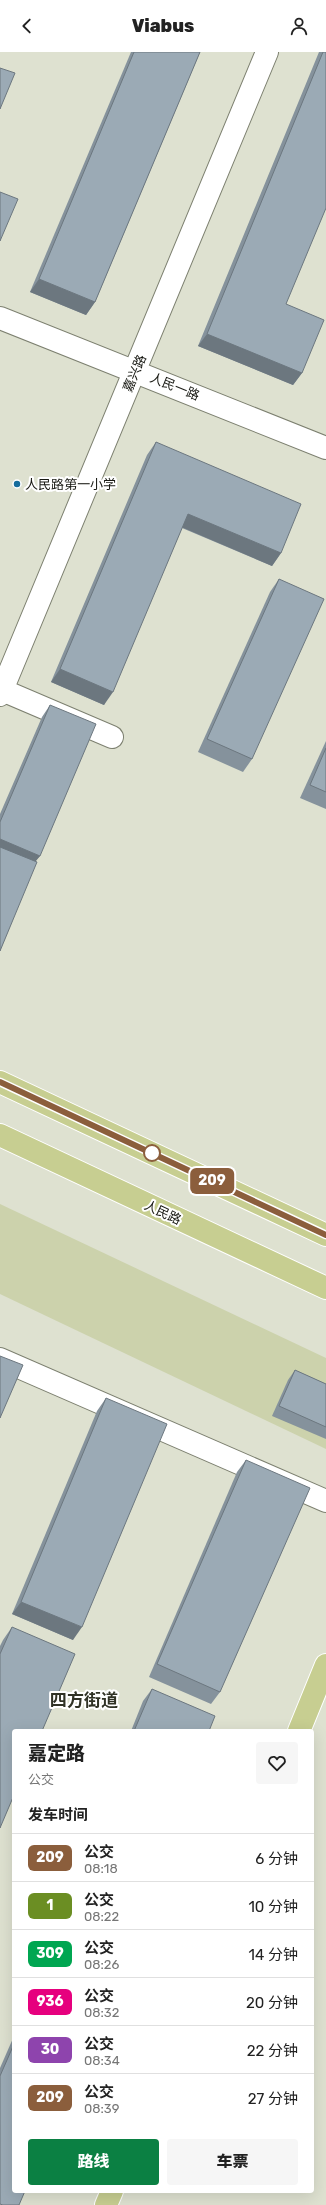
<!DOCTYPE html>
<html lang="zh">
<meta charset="utf-8">
<style>
:root{--surface:#fff;--page:#f6f6f6;--text:#222;--muted:#767676;--line:#e0e0e0;--accent:#0b8043}
body{margin:0;font-family:Rubik,"Noto Sans SC",sans-serif;background:var(--page);color:var(--text);height:100vh;display:flex;flex-direction:column;font-size:15px;white-space:nowrap}
*{box-sizing:border-box;margin:0}
p{font-size:13px;color:var(--muted)}
.icon{flex:none;width:22px;height:22px;fill:none;stroke:currentColor;stroke-width:2;stroke-linecap:round;stroke-linejoin:round}
.map{position:relative;flex:1;overflow:hidden}
.details{position:absolute;left:12px;top:1677px;width:302px;height:464px;display:flex;flex-direction:column;background:var(--surface);border-radius:4px;box-shadow:0 4px 16px #0002}
.details>*{flex:none}
.badge{padding:0 8px;border-radius:6px;font-size:14px;line-height:26px}
.map>.badge{position:absolute;translate:-50% -50%;box-shadow:0 0 0 2px #fff}
h2{padding:0 16px;font-size:15px;line-height:36px}
.round{display:grid;place-items:center;flex:none;width:42px;height:42px;border-radius:4px;background:var(--page)}
.head{display:flex;align-items:center;justify-content:space-between;height:68px;padding:0 16px}
h1{font-size:19px;font-weight:800;line-height:30px}
.button{display:flex;gap:8px;margin-top:auto;padding:8px 16px}
.button a{flex:1;height:46px;border-radius:4px;background:var(--accent);color:#fff;font-size:16px;font-weight:800;line-height:46px;text-align:center}
.button a+a{background:var(--page);color:var(--text)}
ul{padding:0;list-style:none}
li{display:flex;align-items:center;gap:12px;height:48px;padding:0 16px;border-top:1px solid var(--line)}
li div{flex:1}
li b{display:block;font-size:15px}
li em{font-style:normal}
li .badge{min-width:44px;font-weight:700;text-align:center}
header{display:flex;justify-content:space-between;align-items:center;height:52px;padding:0 16px;background:var(--surface);font-size:18px;font-weight:800}
.map>svg:first-child{display:block}
</style>
<header><svg class="icon" aria-label="back" viewBox="0 0 24 24"><path d="M15 5l-7 7 7 7"/></svg>Viabus<svg class="icon" aria-label="person" viewBox="0 0 24 24"><circle cx="12" cy="8" r="4"/><path d="M4 21q1-7 8-7t8 7"/></svg></header>
<div class="map">
<svg width="326" height="2153" viewBox="0 0 326 2153">
<rect width="100%" height="100%" fill="#dee1d0"/>
<path fill="#ccd2ac" d="M 0,1152 L 326,1306 L 326,1397 L 0,1242 Z"/>
<g fill="none" stroke-linecap="round" stroke-linejoin="round">
<g stroke="#7d8070" stroke-width="24">
<g id="minor">
<path d="M 0,266 L 326,396"/>
<path d="M 2,638 L 112,685"/>
<path d="M 0,643 L 267,0"/>
<path d="M 0,1307 L 326,1449"/>
</g>
</g>
<g stroke="#fff" stroke-width="24">
<g id="major">
<path d="M 0,1030 L 326,1183"/>
<path d="M 0,1083 L 326,1236"/>
<path d="M 299,1679 L 326,1613"/>
<path d="M 106,2153 L 112,2139"/>
</g>
</g>
<use href="#minor" stroke="#fff" stroke-width="22"/>
<use href="#major" stroke="#c7ce91" stroke-width="22"/>
</g>
<g fill="#85929c">
<path d="M 131,0 L 200,0 L 95,250 L 86,263 L 30,240 Z"/>
<path d="M 319,0 L 326,0 L 286,252 L 302,321 L 293,333 L 198,294 Z"/>
<path d="M 156,390 L 281,501 L 272,514 L 182,476 L 104,653 L 51,630 L 147,403 Z"/>
<path d="M 279,527 L 252,707 L 243,720 L 198,700 L 270,540 Z"/>
<path d="M 50,653 L 40,804 L 35,809 L 0,899 L 0,762 L 42,665 Z"/>
<path d="M 326,689 L 326,757 L 300,746 Z"/>
<path d="M 295,1318 L 326,1332 L 326,1387 L 272,1364 L 288,1328 Z"/>
<path d="M 106,1346 L 73,1588 L 12,1562 L 97,1359 Z"/>
<path d="M 246,1408 L 220,1640 L 211,1652 L 149,1625 L 237,1420 Z"/>
<path d="M 12,1575 L 0,1776 L 0,1594 L 3,1588 Z"/>
<path d="M 152,1637 L 209,1679 L 131,1679 L 143,1649 Z"/>
<path d="M 14,1984 L 14,2139 L 0,2153 L 0,2016 Z"/>
</g>
<g fill="#6c777f">
<path d="M 39,227 L 95,250 L 86,263 L 30,240 Z"/>
<path d="M 207,282 L 302,321 L 293,333 L 198,294 Z"/>
<path d="M 188,462 L 281,501 L 272,514 L 179,474 Z"/>
<path d="M 60,617 L 113,640 L 104,653 L 51,630 Z"/>
<path d="M 0,787 L 40,804 L 31,815 L 0,802 Z"/>
<path d="M 21,1550 L 82,1575 L 73,1588 L 12,1562 Z"/>
</g>
<g fill="#9baab5" stroke="#6c777f">
<path d="M 134,0 L 200,0 L 95,250 L 39,227 Z"/>
<path d="M 323,0 L 326,0 L 326,156 L 286,252 L 324,268 L 302,321 L 207,282 Z"/>
<path d="M 0,16 L 15,21 L 0,57 Z"/>
<path d="M 0,140 L 18,147 L 0,189 Z"/>
<path d="M 156,390 L 301,452 L 281,501 L 188,462 L 113,640 L 60,617 Z"/>
<path d="M 279,527 L 324,547 L 252,707 L 207,687 Z"/>
<path d="M 50,653 L 96,672 L 40,804 L 0,787 L 0,770 Z"/>
<path d="M 326,696 L 326,740 L 310,733 Z"/>
<path d="M 0,795 L 37,810 L 0,899 Z"/>
<path d="M 0,1304 L 23,1313 L 0,1366 Z"/>
<path d="M 295,1318 L 326,1332 L 326,1375 L 279,1354 Z"/>
<path d="M 106,1346 L 167,1372 L 82,1575 L 21,1550 Z"/>
<path d="M 246,1408 L 310,1436 L 220,1640 L 157,1612 Z"/>
<path d="M 12,1575 L 75,1602 L 42,1679 L 14,1679 L 14,1743 L 0,1776 L 0,1602 Z"/>
<path d="M 152,1637 L 215,1664 L 209,1679 L 134,1679 Z"/>
<path d="M 14,1992 L 14,2139 L 25,2139 L 19,2153 L 3,2153 L 0,2152 L 0,2024 Z"/>
</g>
<g fill="none" stroke-linecap="round" stroke-linejoin="round">
<g stroke="#fff" stroke-width="9">
<path id="line" d="M 0,1030 L 326,1183"/>
</g>
<use href="#line" stroke="#8b5e3c" stroke-width="6"/>
</g>
<circle fill="#156c9c" stroke="#fff" stroke-width="1.5" cx="17" cy="432" r="4"/>
<circle fill="#fff" stroke="#8b5e3c" stroke-width="2" cx="152" cy="1101" r="8"/>
<g text-anchor="middle" stroke-width="4" stroke-linejoin="round" paint-order="stroke">
<g font-size="13" fill="#171812" stroke="#fff">
<text transform="translate(134 321) rotate(-67)" y="5">嘉兴路</text>
<text transform="translate(175 334) rotate(22)" y="5">人民一路</text>
<text transform="translate(163 1160) rotate(25)" y="5">人民路</text>
</g>
<g font-size="13" fill="#171812" stroke="#fff" text-anchor="start">
<text x="25" y="437">人民路第一小学</text>
</g>
<g font-size="17" font-weight="bold" fill="#303225" stroke="#fff">
<text x="84" y="1654">四方街道</text>
</g>
</g>
</svg>
<b class="badge" style="left:212px;top:1129px;background:#8b5e3c;color:#fff">209</b>
<section class="details">
<div class="head"><div><h1>嘉定路</h1><p>公交</p></div><a class="round"><svg class="icon" aria-label="heart" viewBox="0 0 24 24"><path d="M12 20l-8-8c-3-5 5-10 8-4 3-6 11-1 8 4z"/></svg></a></div>
<h2>发车时间</h2>
<ul>
<li><span class="badge" style="background:#8b5e3c;color:#fff">209</span><div><b>公交</b><p>08:18</p></div><em>6 分钟</em></li>
<li><span class="badge" style="background:#6b8e23;color:#fff">1</span><div><b>公交</b><p>08:22</p></div><em>10 分钟</em></li>
<li><span class="badge" style="background:#00a651;color:#fff">309</span><div><b>公交</b><p>08:26</p></div><em>14 分钟</em></li>
<li><span class="badge" style="background:#e6007e;color:#fff">936</span><div><b>公交</b><p>08:32</p></div><em>20 分钟</em></li>
<li><span class="badge" style="background:#8e44ad;color:#fff">30</span><div><b>公交</b><p>08:34</p></div><em>22 分钟</em></li>
<li><span class="badge" style="background:#8b5e3c;color:#fff">209</span><div><b>公交</b><p>08:39</p></div><em>27 分钟</em></li>
</ul>
<div class="button"><a>路线</a><a>车票</a></div>
</section>
</div>
